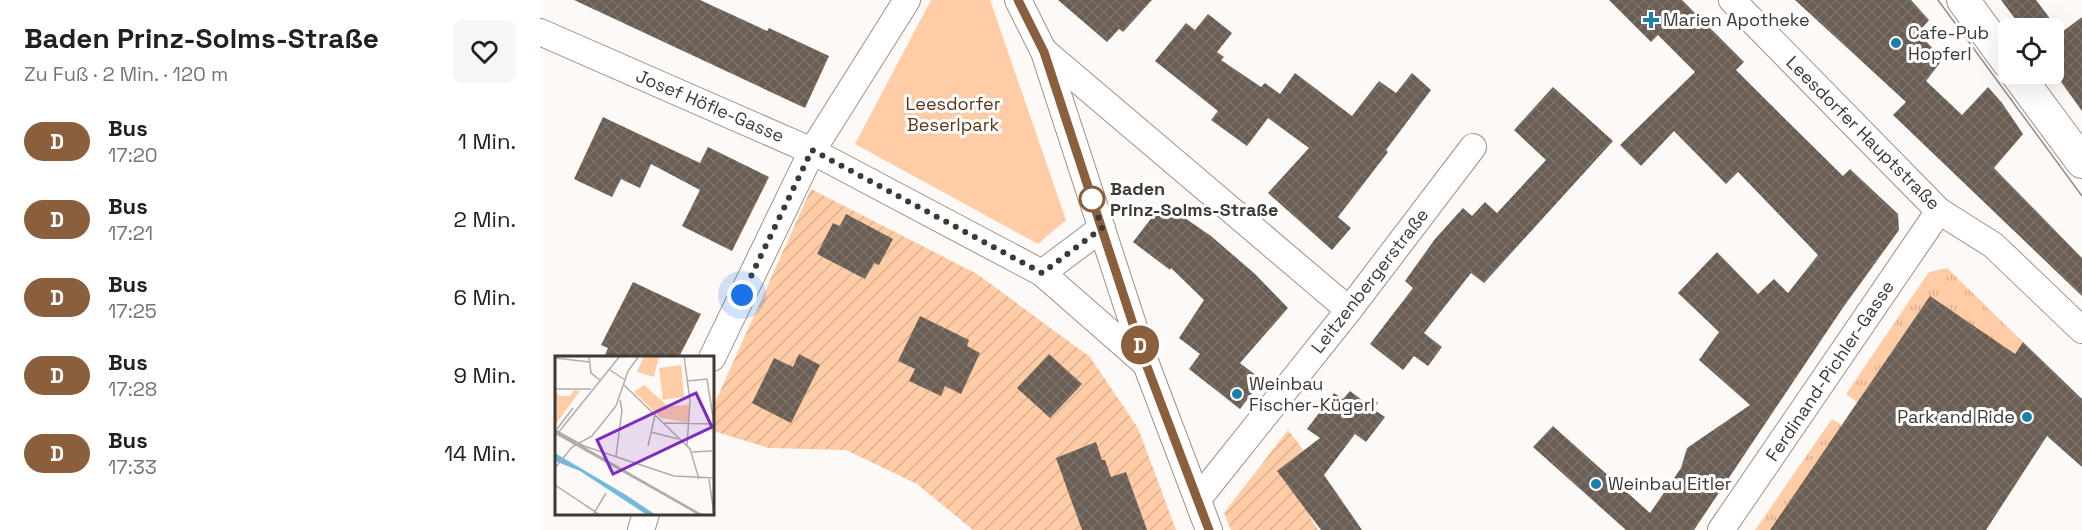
<!DOCTYPE html>
<html lang="de">
<meta charset="utf-8">
<style>
:root{--surface:#fff;--page:#f6f6f6;--text:#202124;--muted:#757577}
body{margin:0;font-family:"Space Grotesk",sans-serif;background:var(--page);color:var(--text);height:100vh;display:flex;flex-direction:column;font-size:22px;white-space:nowrap}
*{box-sizing:border-box;margin:0}
p{font-size:20px;color:var(--muted)}
.icon{flex:none;width:33px;height:33px;fill:none;stroke:currentColor;stroke-width:2;stroke-linecap:round;stroke-linejoin:round}
.map{position:relative;flex:1;overflow:hidden}
.side{display:flex;flex-direction:column;background:var(--surface);width:540px}
.side>*{flex:none}
.badge{padding:0 12px;border-radius:20px;font-size:21px;line-height:39px}
.fabs{position:absolute;left:1458px;top:18px;display:grid;gap:12px}
.fabs a{display:grid;place-items:center;width:66px;height:66px;border-radius:9px;background:var(--surface);box-shadow:0 6px 24px #0002;font-size:30px}
.you{position:absolute;width:30px;height:30px;margin:-15px;border:4px solid #fff;border-radius:50%;background:#1a73e8;box-shadow:0 0 0 9px #1a73e833}
.map>.badge{position:absolute;translate:-50% -50%;box-shadow:0 0 0 3px #fff}
.round{display:grid;place-items:center;flex:none;width:63px;height:63px;border-radius:9px;background:var(--page)}
.headline{display:flex;align-items:center;justify-content:space-between;height:102px;padding:0 24px}
h1{font-size:28px;font-weight:600;line-height:45px}
ul{padding:0;list-style:none}
li{display:flex;align-items:center;gap:18px;height:78px;padding:0 24px}
li div{flex:1}
li b{display:block;font-size:22px}
li em{font-style:normal}
li .badge{min-width:66px;font-weight:700;text-align:center}
main{display:flex;flex:1;min-height:0}
.map>svg:first-child{display:block}
</style>
<main>
<section class="side">
<div class="headline"><div><h1>Baden Prinz-Solms-Straße</h1><p>Zu Fuß · 2 Min. · 120 m</p></div><a class="round"><svg class="icon" aria-label="heart" viewBox="0 0 24 24"><path d="M12 20l-8-8c-3-5 5-10 8-4 3-6 11-1 8 4z"/></svg></a></div>
<ul>
<li><span class="badge" style="background:#8b5e3c;color:#fff">D</span><div><b>Bus</b><p>17:20</p></div><em>1 Min.</em></li>
<li><span class="badge" style="background:#8b5e3c;color:#fff">D</span><div><b>Bus</b><p>17:21</p></div><em>2 Min.</em></li>
<li><span class="badge" style="background:#8b5e3c;color:#fff">D</span><div><b>Bus</b><p>17:25</p></div><em>6 Min.</em></li>
<li><span class="badge" style="background:#8b5e3c;color:#fff">D</span><div><b>Bus</b><p>17:28</p></div><em>9 Min.</em></li>
<li><span class="badge" style="background:#8b5e3c;color:#fff">D</span><div><b>Bus</b><p>17:33</p></div><em>14 Min.</em></li>
</ul>
</section>
<div class="map">
<svg width="1542" height="530" viewBox="0 0 1542 530">
<defs>
<pattern id="grass-tufts" width="24" height="20" patternUnits="userSpaceOnUse" patternTransform="scale(1.5)"><rect width="24" height="20" fill="#ffcca5"/><path d="M3 7l-1-3M5 7V3M7 7l1-3M15 17l-1-3M17 17v-4M19 17l1-3" fill="none" stroke="#dcb08f"/></pattern>
<pattern id="garden-furrows" width="10" height="10" patternUnits="userSpaceOnUse" patternTransform="scale(1.5)"><rect width="10" height="10" fill="#ffcca5"/><path d="M-1 1l2-2M0 10L10 0M9 11l2-2" fill="none" stroke="#dcb08f"/></pattern>
<pattern id="building-cross-hatch" width="8" height="8" patternUnits="userSpaceOnUse" patternTransform="scale(1.5)"><rect width="8" height="8" fill="#6a5d53"/><path d="M0 0l8 8M0 8l8-8" fill="none" stroke="#7c7269"/></pattern>
</defs>
<rect width="100%" height="100%" fill="#fdf9f7"/>
<g fill="url(#grass-tufts)">
<path d="M 1407,268 L 1483,342 L 1355,530 L 1318,403 L 1306,394 L 1389,272 Z"/>
<path d="M 1292,419 L 1302,425 L 1239,530 L 1215,530 Z"/>
</g>
<path fill="#ffcca5" d="M 391,0 L 450,0 L 526,220 L 498,244 L 315,144 Z"/>
<g fill="url(#garden-furrows)">
<path d="M 271,189 L 437,274 L 550,357 L 598,428 L 636,530 L 433,530 L 377,484 L 306,450 L 229,448 L 173,431 L 173,407 Z"/>
<path d="M 748,430 L 799,496 L 770,517 L 778,530 L 691,530 L 684,513 Z"/>
</g>
<g fill="url(#building-cross-hatch)">
<path d="M 34,0 L 160,0 L 227,31 L 229,28 L 289,56 L 265,108 Z"/>
<path d="M 518,0 L 612,0 L 583,32 L 579,29 L 567,42 Z"/>
<path d="M 1069,0 L 1142,0 L 1204,62 L 1196,70 L 1230,104 L 1303,176 L 1310,169 L 1358,214 L 1359,230 L 1302,309 L 1154,530 L 1086,530 L 993,447 L 1013,426 L 1110,513 L 1141,468 L 1147,448 L 1210,405 L 1159,360 L 1179,332 L 1138,293 L 1177,252 L 1218,294 L 1234,279 L 1248,293 L 1278,255 L 1198,172 L 1186,184 L 1134,131 L 1101,166 L 1080,145 L 1155,72 L 1118,35 L 1111,42 Z"/>
<path d="M 1255,0 L 1371,0 L 1389,20 L 1378,33 L 1403,59 L 1386,81 L 1422,115 L 1448,87 L 1462,103 L 1483,134 L 1454,168 L 1542,258 L 1542,296 L 1353,115 L 1366,102 Z"/>
<path d="M 1461,0 L 1496,0 L 1517,28 L 1482,28 Z"/>
<path d="M 668,14 L 692,33 L 677,52 L 684,57 L 681,60 L 721,87 L 725,83 L 740,94 L 755,73 L 812,116 L 839,81 L 856,93 L 872,73 L 891,90 L 846,150 L 848,152 L 798,217 L 811,228 L 792,250 L 728,193 L 769,148 L 728,118 L 707,146 L 671,120 L 678,111 L 615,61 L 646,23 L 655,30 Z"/>
<path d="M 1542,17 L 1542,111 L 1514,72 L 1514,38 Z"/>
<path d="M 1013,87 L 1073,141 L 944,283 L 931,273 L 884,333 L 902,347 L 888,366 L 874,356 L 863,370 L 830,344 L 873,288 L 865,281 L 895,239 L 923,208 L 932,216 L 945,202 L 957,213 L 1006,160 L 974,130 Z"/>
<path d="M 63,117 L 160,163 L 168,147 L 229,177 L 192,251 L 142,226 L 160,190 L 111,164 L 100,188 L 81,179 L 72,197 L 34,179 Z"/>
<path d="M 623,203 L 671,236 L 715,274 L 748,308 L 700,363 L 722,380 L 700,409 L 649,369 L 660,354 L 639,338 L 664,300 L 631,268 L 630,270 L 593,242 Z"/>
<path d="M 306,214 L 353,239 L 339,265 L 334,263 L 325,279 L 277,254 L 293,223 L 300,226 Z"/>
<path d="M 93,282 L 161,314 L 139,357 L 64,357 L 68,348 L 61,345 Z"/>
<path d="M 1390,296 L 1475,354 L 1483,342 L 1542,399 L 1542,467 L 1507,436 L 1446,530 L 1230,530 Z"/>
<path d="M 380,316 L 429,340 L 427,346 L 440,353 L 421,394 L 405,386 L 401,396 L 369,381 L 375,369 L 358,361 Z"/>
<path d="M 259,354 L 280,365 L 251,423 L 212,403 L 234,358 L 253,367 Z"/>
<path d="M 509,354 L 542,384 L 510,418 L 477,388 Z"/>
<path d="M 810,391 L 826,403 L 832,398 L 838,403 L 833,409 L 845,417 L 826,442 L 815,434 L 784,475 L 822,530 L 781,530 L 737,471 L 780,438 L 767,429 L 794,393 L 803,399 Z"/>
<path d="M 556,442 L 562,460 L 565,460 L 571,477 L 586,472 L 607,530 L 542,530 L 516,458 Z"/>
</g>
<g fill="none" stroke-linecap="round" stroke-linejoin="round">
<g stroke="#9e9085" stroke-width="28">
<g id="minor">
<path d="M 478,0 L 504,52 L 606,364 L 669,530"/>
<path d="M 1192,0 L 1399,211 L 1453,245 L 1542,330"/>
<path d="M 0,32 L 272,151 L 502,273 L 606,364"/>
<path d="M 505,52 L 809,310"/>
<path d="M 502,273 L 562,228"/>
<path d="M 172,358 L 272,151 L 367,0"/>
<path d="M 658,499 L 809,310 L 933,147"/>
<path d="M 101,530 L 106,514"/>
<path d="M 1181,530 L 1399,211"/>
</g>
</g>
<g stroke="#9e9085" stroke-width="34">
<g id="tertiary">
<path d="M 1423,0 L 1468,62"/>
<path d="M 1477,74 L 1542,162"/>
</g>
</g>
<use href="#minor" stroke="#fff" stroke-width="26"/>
<use href="#tertiary" stroke="#fff" stroke-width="32"/>
<path stroke="#918b88" stroke-width="1.5" d="M 1398,0 L 1542,196"/>
</g>
<g fill="none" stroke-linecap="round" stroke-linejoin="round">
<g stroke="#fff" stroke-width="14">
<path id="line" d="M 478,0 L 504,52 L 606,364 L 669,530"/>
</g>
<use href="#line" stroke="#8b5e3c" stroke-width="9"/>
<path stroke="#3f3934" stroke-width="6" stroke-dasharray="0 10.8" d="M 202,295 L 272,150 L 502,273 L 562,228 L 552,199"/>
</g>
<g fill="#1a7faa" stroke="#fff" stroke-width="2">
<path d="M1108 11h6v6h6v6h-6v6h-6v-6h-6v-6h6z"/>
<circle cx="1356" cy="43" r="6"/>
<circle cx="697" cy="394" r="6"/>
<circle cx="1487" cy="417" r="6"/>
<circle cx="1056" cy="484" r="6"/>
</g>
<circle fill="#fff" stroke="#8b5e3c" stroke-width="3" cx="552" cy="199" r="12"/>
<g text-anchor="middle" stroke-width="6" stroke-linejoin="round" paint-order="stroke">
<g font-size="18" fill="#3f3934" stroke="#fff" text-anchor="start">
<text x="1123" y="26">Marien Apotheke</text>
<text x="1368" y="39">Cafe-Pub<tspan x="1368" dy="21">Hopferl</tspan></text>
<text x="709" y="390">Weinbau<tspan x="709" dy="21">Fischer-Kügerl</tspan></text>
<text x="1475" y="423" text-anchor="end">Park and Ride</text>
<text x="1068" y="490">Weinbau Eitler</text>
</g>
<g font-size="18" fill="#5b3514" stroke="#fff">
<text x="413" y="110">Leesdorfer<tspan x="413" dy="21">Beserlpark</tspan></text>
</g>
<g font-size="18" fill="#3f3934" stroke="#fff">
<text transform="translate(170 106) rotate(23)" y="6">Josef Höfle-Gasse</text>
<text transform="translate(1323 133) rotate(45)" y="6">Leesdorfer Hauptstraße</text>
<text transform="translate(830 281) rotate(-52)" y="6">Leitzenbergerstraße</text>
<text transform="translate(1290 371) rotate(-56)" y="6">Ferdinand-Pichler-Gasse</text>
</g>
<g font-size="18" font-weight="bold" fill="#3f3934" stroke="#fff" text-anchor="start">
<text x="570" y="195">Baden<tspan x="570" dy="21">Prinz-Solms-Straße</tspan></text>
</g>
</g>
<g transform="translate(15 356)">
<rect width="159" height="159" fill="#fdf9f7"/>
<path d="M 89,0 L 104,0 L 99,21 L 82,16 ZM 126,9 L 129,41 L 108,44 L 104,12 ZM 0,34 L 4,40 L 15,40 L 19,34 L 25,35 L 0,69 Z" fill="#ffcca5"/>
<path d="M 89,29 L 113,50 L 134,49 L 134,67 L 106,62 L 79,36 Z" fill="#ffcca5"/>
<path d="M 0,97 L 71,139 L 101,159 L 92,159 L 25,115 L 0,105 Z" fill="#73b9dd"/>
<path fill="none" stroke="#b1aca9" stroke-width="1.5" d="M 34,0 L 36,17 L 46,25M 129,0 L 135,45 L 132,90M 0,2 L 35,6M 55,14 L 70,24M 69,29 L 135,93 L 144,123M 0,33 L 36,33M 109,67 L 159,68 L 152,23 L 132,25M 2,73 L 18,52M 0,74 L 29,90 L 119,120 L 159,122M 0,75 L 147,159M 96,76 L 123,83M 0,77 L 145,159M 3,77 L 65,0M 93,90 L 100,59M 137,96 L 157,95M 61,100 L 67,54 L 65,44M 0,112 L 17,91 L 37,80 L 61,50 L 73,15 L 84,0M 154,123 L 159,158M 0,129 L 45,159M 38,159 L 51,137"/>
<path fill="#7b2cbf" fill-opacity="0.15" stroke="#7b2cbf" stroke-width="3" d="M 141,37 L 157,71 L 58,118 L 42,84 Z"/>
<rect width="159" height="159" fill="none" stroke="#3f3934" stroke-width="3"/>
</g>
</svg>
<div class="fabs">
<a><svg class="icon" aria-label="locate" viewBox="0 0 24 24"><circle cx="12" cy="12" r="6"/><path d="M12 2v4M12 18v4M2 12h4M18 12h4"/></svg></a>
</div>
<div class="you" style="left:202px;top:295px"></div>
<b class="badge" style="left:600px;top:345px;background:#8b5e3c;color:#fff">D</b>
</div>
</main>
